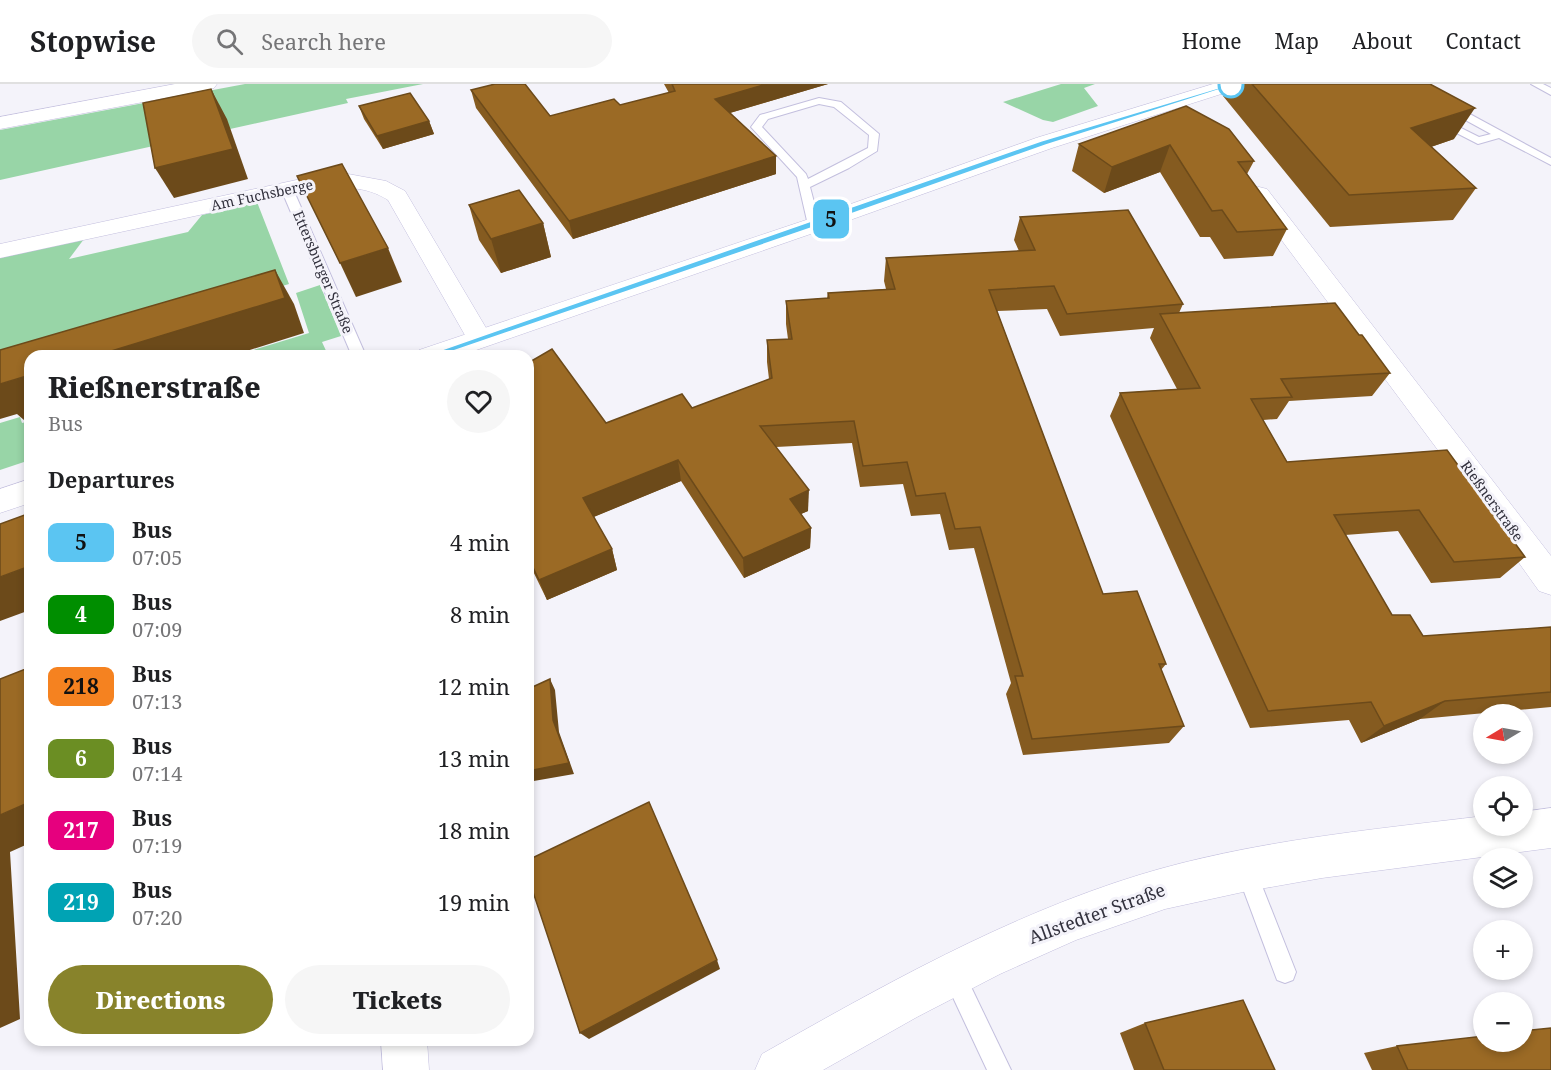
<!DOCTYPE html>
<meta charset="utf-8">
<style>
:root{--surface:#fff;--page:#f6f6f6;--text:#202124;--muted:#757577;--line:#e0e0e0;--accent:#88832b}
body{margin:0;font-family:"Noto Serif",serif;background:var(--page);color:var(--text);height:100vh;display:flex;flex-direction:column;font-size:22px;white-space:nowrap}
*{box-sizing:border-box;margin:0}
p{font-size:20px;color:var(--muted)}
.icon{flex:none;width:33px;height:33px;fill:none;stroke:currentColor;stroke-width:2;stroke-linecap:round;stroke-linejoin:round}
.map{position:relative;flex:1;overflow:hidden}
.sheet{position:absolute;left:24px;top:266px;width:510px;height:696px;display:flex;flex-direction:column;background:var(--surface);border-radius:18px;box-shadow:0 3px 9px #0003}
.sheet>*{flex:none}
.badge{padding:0 12px;border-radius:9px;font-size:21px;line-height:39px}
.needle{width:39px;rotate:260deg}
.buttons{position:absolute;left:1473px;top:620px;display:grid;gap:12px}
.buttons a{display:grid;place-items:center;width:60px;height:60px;border-radius:50%;background:var(--surface);box-shadow:0 3px 9px #0003;font-size:30px}
.map>.badge{position:absolute;translate:-50% -50%;box-shadow:0 0 0 3px #fff}
h2{padding:0 24px;font-size:22px;line-height:54px}
.round{display:grid;place-items:center;flex:none;width:63px;height:63px;border-radius:32px;background:var(--page)}
.headline{display:flex;align-items:center;justify-content:space-between;height:102px;padding:0 24px}
h1{font-size:28px;font-weight:800;line-height:45px}
.cta{display:flex;gap:12px;margin-top:auto;padding:12px 24px}
.cta a{flex:1;height:69px;border-radius:36px;background:var(--accent);color:#fff;font-size:24px;font-weight:800;line-height:69px;text-align:center}
.cta a+a{background:var(--page);color:var(--text)}
ul{padding:0;list-style:none}
li{display:flex;align-items:center;gap:18px;height:72px;padding:0 24px}
li div{flex:1}
li b{display:block;font-size:22px}
li em{font-style:normal}
li .badge{min-width:66px;font-weight:700;text-align:center}
header{display:flex;align-items:center;gap:36px;box-sizing:border-box;height:84px;padding:0 30px;background:var(--surface);border-bottom:2px solid var(--line)}
header strong{font-size:28px}
nav{display:flex;gap:33px;margin-inline-start:auto;font-size:21px}
.search{width:420px;height:54px;background:var(--page);display:flex;align-items:center;gap:15px;box-sizing:border-box;padding:0 21px;border-radius:33px;color:var(--muted);font-size:22px}
.map>svg:first-child{display:block}
</style>
<header>
<strong>Stopwise</strong>
<div class="search"><svg class="icon" aria-label="search" viewBox="0 0 24 24"><circle cx="10" cy="10" r="6"/><path d="M15 15l6 6"/></svg>Search here</div>
<nav><a>Home</a><a>Map</a><a>About</a><a>Contact</a></nav>
</header>
<div class="map">
<svg width="1551" height="986" viewBox="0 0 1551 986">
<rect width="100%" height="100%" fill="#f4f3fa"/>
<g fill="#98d5a7">
<path d="M 245,0 L 423,0 L 346,15 L 348,19 L 0,96 L 0,46 Z"/>
<path d="M 1061,0 L 1095,0 L 1084,4 L 1098,22 L 1053,38 L 1043,36 L 1003,18 Z"/>
<path d="M 257,118 L 289,200 L 54,271 L 30,272 L 0,288 L 0,174 L 84,155 L 69,175 L 188,148 L 202,131 Z"/>
<path d="M 320,201 L 341,252 L 322,258 L 328,271 L 237,271 L 309,249 L 296,209 Z"/>
<path d="M 20,333 L 22,339 L 30,337 L 30,376 L 0,386 L 0,339 Z"/>
</g>
<g fill="none" stroke-linecap="round" stroke-linejoin="round">
<g stroke="#c3bfde" stroke-width="2">
<g id="lane">
<path d="M 1531,0 L 1543,0 L 1551,4 L 1551,11 Z"/>
<path d="M 819,14 L 841,18 L 879,50 L 877,67 L 849,84 L 810,103 L 820,141 L 814,145 L 808,141 L 797,93 L 751,43 L 760,31 ZM 819,20 L 834,23 L 869,51 L 868,64 L 808,95 L 806,90 L 762,43 L 768,35 Z"/>
<path d="M 1447,22 L 1455,22 L 1551,74 L 1551,81 L 1499,54 L 1478,60 L 1437,39 L 1436,37 L 1441,34 L 1479,53 L 1491,50 L 1447,26 Z"/>
<path d="M 287,102 L 293,105 L 366,272 L 352,272 L 281,105 Z"/>
<path d="M 1246,776 L 1253,779 L 1296,888 L 1293,896 L 1285,899 L 1277,896 L 1236,786 L 1239,779 Z"/>
<path d="M 953,879 L 961,882 L 1011,986 L 987,986 L 942,890 L 945,882 Z"/>
</g>
</g>
<g stroke="#c3bfde" stroke-width="1">
<g id="street">
<path d="M 175,0 L 217,0 L 214,4 L 207,6 L 0,45 L 0,33 Z"/>
<path d="M 348,90 L 386,97 L 405,107 L 492,254 L 488,260 L 479,263 L 470,260 L 388,116 C 365,101 341,103 315,106 L 0,174 L 0,160 L 315,92 Z"/>
<path d="M 1551,724 L 1551,764 L 1322,794 L 1243,808 L 1165,825 L 1076,856 L 1000,890 L 917,933 L 823,986 L 755,986 L 762,970 C 882,902 1006,832 1139,791 C 1250,757 1369,746 1484,732 L 1484,741 L 1522,741 L 1522,728 Z"/>
<path d="M 381,956 L 427,956 L 429,986 L 383,986 Z"/>
</g>
</g>
<g stroke="#c3bfde" stroke-width="1">
<g id="secondary">
<path d="M 1213,0 L 1243,0 L 1240,4 L 1052,64 L 822,146 L 459,272 L 416,272 L 419,266 L 806,136 L 1036,54 Z"/>
<path d="M 1259,103 L 1267,105 L 1551,472 L 1551,511 L 1539,507 L 1458,393 L 1251,115 L 1248,110 L 1251,105 Z"/>
<path d="M 30,395 L 30,419 L 0,429 L 0,405 Z"/>
</g>
</g>
<use href="#lane" fill="#fff" fill-rule="evenodd"/>
<use href="#street" fill="#fff" fill-rule="evenodd"/>
<use href="#secondary" fill="#fff" fill-rule="evenodd"/>
</g>
<g fill="#855b20">
<path d="M 664,0 L 828,0 L 730,29 L 776,72 L 776,90 L 573,155 L 476,24 L 471,6 L 550,32 L 620,21 L 669,9 Z"/>
<path d="M 1227,0 L 1430,0 L 1454,55 L 1431,63 L 1476,104 L 1453,136 L 1330,143 L 1223,12 Z"/>
<path d="M 359,22 L 429,37 L 434,50 L 383,65 L 364,35 Z"/>
<path d="M 1186,22 L 1254,77 L 1247,90 L 1287,145 L 1273,172 L 1224,175 L 1210,153 L 1200,153 L 1160,88 L 1104,109 L 1072,87 L 1079,60 Z"/>
<path d="M 469,121 L 543,139 L 551,173 L 501,189 L 479,156 Z"/>
<path d="M 1020,133 L 1183,220 L 1179,229 L 1359,251 L 1390,289 L 1372,312 L 1289,317 L 1277,335 L 1263,336 L 1287,378 L 1447,366 L 1525,473 L 1500,494 L 1431,499 L 1398,447 L 1345,451 L 1392,531 L 1423,552 L 1551,543 L 1551,623 L 1420,635 L 1361,659 L 1349,636 L 1250,644 L 1110,332 L 1120,309 L 1177,305 L 1150,254 L 1154,244 L 1060,252 L 1047,225 L 997,227 L 1103,510 L 1166,580 L 1161,586 L 1184,642 L 1169,659 L 1023,671 L 1006,610 L 1011,599 L 974,464 L 949,466 L 940,430 L 911,432 L 903,400 L 860,403 L 852,359 L 776,363 L 808,427 L 801,430 L 811,444 L 810,464 L 744,494 L 681,397 L 593,433 L 612,465 L 617,486 L 547,516 L 528,477 L 528,279 L 606,339 L 692,324 L 769,295 L 767,278 L 767,256 L 788,255 L 786,240 L 786,217 L 827,214 L 828,209 L 886,205 L 884,197 L 886,174 L 1019,167 L 1014,156 Z"/>
<path d="M 1145,939 L 1275,986 L 1134,986 L 1120,949 Z"/>
<path d="M 1397,962 L 1551,986 L 1372,986 L 1364,969 Z"/>
</g>
<g fill="#6c4a1a">
<path d="M 767,0 L 828,0 L 716,33 L 715,15 Z"/>
<path d="M 211,5 L 227,35 L 248,95 L 174,114 L 155,84 Z"/>
<path d="M 1475,24 L 1454,55 L 1392,76 L 1411,44 Z"/>
<path d="M 429,37 L 434,50 L 383,65 L 377,52 Z"/>
<path d="M 1170,61 L 1160,88 L 1104,109 L 1112,83 Z"/>
<path d="M 776,72 L 776,90 L 573,155 L 569,137 Z"/>
<path d="M 543,139 L 551,173 L 501,189 L 491,155 Z"/>
<path d="M 388,164 L 402,198 L 356,213 L 340,179 Z"/>
<path d="M 275,186 L 294,220 L 304,249 L 231,272 L 95,272 Z"/>
<path d="M 30,291 L 30,334 L 24,336 L 17,330 L 0,335 L 0,300 Z"/>
<path d="M 678,376 L 681,397 L 589,435 L 583,414 Z"/>
<path d="M 809,406 L 808,427 L 789,435 L 790,415 Z"/>
<path d="M 811,444 L 810,464 L 744,494 L 743,474 Z"/>
<path d="M 612,465 L 617,486 L 547,516 L 539,496 Z"/>
<path d="M 30,482 L 30,526 L 0,537 L 0,493 Z"/>
<path d="M 28,584 L 30,586 L 30,615 Z"/>
<path d="M 550,595 L 555,606 L 559,648 L 574,690 L 528,698 L 528,687 L 553,636 Z"/>
<path d="M 1445,617 L 1420,635 L 1361,659 L 1384,642 Z"/>
<path d="M 30,718 L 30,759 L 10,768 L 20,935 L 0,944 L 0,731 Z"/>
<path d="M 717,876 L 720,885 L 589,955 L 580,949 Z"/>
</g>
<g fill="#9b6a25" stroke="#6c4a1a" stroke-width="1.5">
<path d="M 495,0 L 525,0 L 550,32 L 614,15 L 620,21 L 675,7 L 672,0 L 767,0 L 715,15 L 776,72 L 569,137 L 471,6 Z"/>
<path d="M 1252,0 L 1430,0 L 1475,24 L 1411,44 L 1476,104 L 1349,111 Z"/>
<path d="M 211,5 L 233,65 L 155,84 L 143,19 Z"/>
<path d="M 410,9 L 429,37 L 377,52 L 359,22 Z"/>
<path d="M 1186,22 L 1229,45 L 1254,77 L 1238,78 L 1287,145 L 1237,148 L 1222,126 L 1212,127 L 1170,61 L 1112,83 L 1079,60 Z"/>
<path d="M 342,80 L 388,164 L 340,179 L 297,92 Z"/>
<path d="M 519,106 L 543,139 L 491,155 L 469,121 Z"/>
<path d="M 1128,126 L 1183,220 L 1067,230 L 1054,202 L 989,206 L 1103,510 L 1137,507 L 1166,580 L 1159,580 L 1184,642 L 1032,655 L 1015,592 L 1023,592 L 980,443 L 955,445 L 945,409 L 916,412 L 907,378 L 863,382 L 854,337 L 760,342 L 809,406 L 790,415 L 811,444 L 743,474 L 678,376 L 583,414 L 612,465 L 539,496 L 528,473 L 528,279 L 552,265 L 606,339 L 682,310 L 692,324 L 772,294 L 767,256 L 792,255 L 786,217 L 829,214 L 828,209 L 895,205 L 886,174 L 1035,166 L 1020,133 Z"/>
<path d="M 275,186 L 285,214 L 95,272 L 30,272 L 30,291 L 0,300 L 0,266 Z"/>
<path d="M 1335,219 L 1359,251 L 1362,251 L 1390,289 L 1281,295 L 1292,313 L 1251,315 L 1287,378 L 1447,366 L 1525,473 L 1454,478 L 1419,426 L 1334,431 L 1392,531 L 1410,531 L 1423,552 L 1551,543 L 1551,608 L 1445,617 L 1384,642 L 1371,618 L 1268,627 L 1120,309 L 1200,304 L 1160,230 Z"/>
<path d="M 30,429 L 30,482 L 0,493 L 0,440 Z"/>
<path d="M 28,584 L 30,615 L 30,718 L 0,731 L 0,595 Z"/>
<path d="M 550,595 L 553,636 L 569,679 L 528,687 L 528,605 Z"/>
<path d="M 649,718 L 717,876 L 580,949 L 528,793 L 528,776 Z"/>
<path d="M 1243,916 L 1275,986 L 1164,986 L 1145,939 Z"/>
<path d="M 1551,944 L 1551,986 L 1408,986 L 1397,962 L 1484,952 L 1484,957 L 1522,957 L 1522,947 Z"/>
</g>
<path fill="#5bc5f2" stroke="#fff" stroke-width="1.5" d="M 1231,0 L 1237,0 L 1046,61 L 817,142 L 433,274 L 426,274 L 424,272 L 1041,57 Z"/>
<circle fill="#fff" stroke="#5bc5f2" stroke-width="3" cx="1231" cy="1" r="12"/>
<g text-anchor="middle" stroke-width="6" stroke-linejoin="round" paint-order="stroke">
<g font-size="14" fill="#32313d" stroke="#f4f3fa">
<text transform="translate(262 111) rotate(-12)" y="5">Am Fuchsberge</text>
<text transform="translate(323 188) rotate(67)" y="5">Ettersburger Straße</text>
<text transform="translate(1492 417) rotate(54)" y="5">Rießnerstraße</text>
</g>
<g font-size="18" fill="#32313d" stroke="#f4f3fa">
<text transform="translate(1097 830) rotate(-20)" y="6">Allstedter Straße</text>
</g>
</g>
</svg>
<div class="buttons">
<a><svg class="needle" viewBox="-14 -14 28 28"><path d="M0-13l5 13h-10z" fill="#e53935"/><path d="M0 13l5-13h-10z" fill="#757577"/></svg></a>
<a><svg class="icon" aria-label="locate" viewBox="0 0 24 24"><circle cx="12" cy="12" r="6"/><path d="M12 2v4M12 18v4M2 12h4M18 12h4"/></svg></a>
<a><svg class="icon" aria-label="layers" viewBox="0 0 24 24"><path d="M12 4l9 5-9 5-9-5zM3 14l9 5 9-5"/></svg></a>
<a>+</a>
<a>−</a>
</div>
<b class="badge" style="left:831px;top:135px;background:#5bc5f2;color:#111">5</b>
<section class="sheet">
<div class="headline"><div><h1>Rießnerstraße</h1><p>Bus</p></div><a class="round"><svg class="icon" aria-label="heart" viewBox="0 0 24 24"><path d="M12 20l-8-8c-3-5 5-10 8-4 3-6 11-1 8 4z"/></svg></a></div>
<h2>Departures</h2>
<ul>
<li><span class="badge" style="background:#5bc5f2;color:#111">5</span><div><b>Bus</b><p>07:05</p></div><em>4 min</em></li>
<li><span class="badge" style="background:#008e00;color:#fff">4</span><div><b>Bus</b><p>07:09</p></div><em>8 min</em></li>
<li><span class="badge" style="background:#f58220;color:#111">218</span><div><b>Bus</b><p>07:13</p></div><em>12 min</em></li>
<li><span class="badge" style="background:#6b8e23;color:#fff">6</span><div><b>Bus</b><p>07:14</p></div><em>13 min</em></li>
<li><span class="badge" style="background:#e6007e;color:#fff">217</span><div><b>Bus</b><p>07:19</p></div><em>18 min</em></li>
<li><span class="badge" style="background:#00a3b4;color:#fff">219</span><div><b>Bus</b><p>07:20</p></div><em>19 min</em></li>
</ul>
<div class="cta"><a>Directions</a><a>Tickets</a></div>
</section>
</div>
